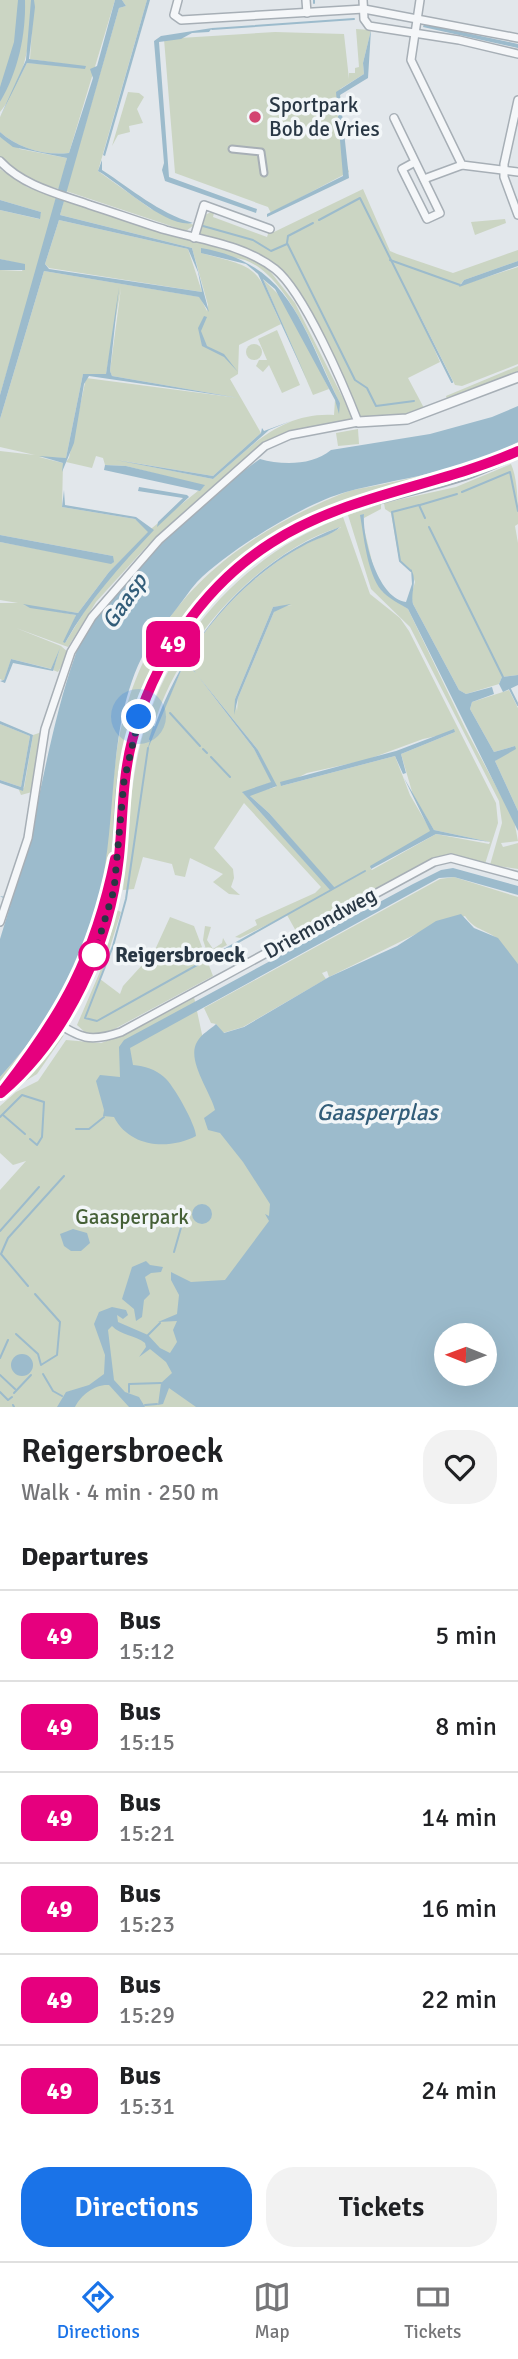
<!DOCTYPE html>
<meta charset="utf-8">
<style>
:root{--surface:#fff;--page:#f2f2f2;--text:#202124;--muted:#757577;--line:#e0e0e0;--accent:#1a73e8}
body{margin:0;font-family:Signika,sans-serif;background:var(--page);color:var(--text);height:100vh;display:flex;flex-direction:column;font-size:26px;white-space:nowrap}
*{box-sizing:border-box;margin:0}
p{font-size:23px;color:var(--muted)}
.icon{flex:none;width:38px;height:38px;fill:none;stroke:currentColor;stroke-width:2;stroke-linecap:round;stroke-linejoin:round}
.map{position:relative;height:1407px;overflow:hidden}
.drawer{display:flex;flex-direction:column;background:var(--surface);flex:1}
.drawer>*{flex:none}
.badge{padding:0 14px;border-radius:10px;font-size:24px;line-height:46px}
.needle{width:46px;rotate:271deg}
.tools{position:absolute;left:434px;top:1323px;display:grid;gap:14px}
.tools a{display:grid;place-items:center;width:63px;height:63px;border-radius:50%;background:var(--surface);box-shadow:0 7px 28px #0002;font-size:35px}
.you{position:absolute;width:35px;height:35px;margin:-18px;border:5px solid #fff;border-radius:50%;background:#1a73e8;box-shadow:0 0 0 10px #1a73e833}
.map>.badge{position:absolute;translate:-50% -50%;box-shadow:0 0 0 4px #fff}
h2{padding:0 21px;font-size:26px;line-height:63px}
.round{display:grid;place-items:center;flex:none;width:74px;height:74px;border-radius:28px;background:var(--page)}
.overview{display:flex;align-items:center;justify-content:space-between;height:119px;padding:0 21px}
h1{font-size:33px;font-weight:600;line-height:52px}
.action{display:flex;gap:14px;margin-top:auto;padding:14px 21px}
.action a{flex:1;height:80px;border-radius:28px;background:var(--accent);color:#fff;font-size:28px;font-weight:600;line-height:80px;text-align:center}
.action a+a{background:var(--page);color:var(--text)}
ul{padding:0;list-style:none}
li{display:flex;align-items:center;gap:21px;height:91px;padding:0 21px;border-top:2px solid var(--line)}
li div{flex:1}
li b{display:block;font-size:26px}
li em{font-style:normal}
li .badge{min-width:77px;font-weight:700;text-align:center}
.menu{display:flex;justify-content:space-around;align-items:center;height:98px;border-top:2px solid var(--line);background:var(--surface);font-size:19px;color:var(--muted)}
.menu a{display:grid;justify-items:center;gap:4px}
.menu .current{color:var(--accent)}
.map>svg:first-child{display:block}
</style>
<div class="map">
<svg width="518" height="1407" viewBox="0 0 518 1407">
<rect width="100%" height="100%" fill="#e2e7eb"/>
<g fill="#cbd5c3" fill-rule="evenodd">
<path d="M 0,0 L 21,0 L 17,51 L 0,88 Z"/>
<path d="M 25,0 L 31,0 C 32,38 25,82 0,112 L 0,102 L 18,57 Z"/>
<path d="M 34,0 L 115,0 L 69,153 C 45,156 18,148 0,132 L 0,117 L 27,63 L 85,67 L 30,59 Z"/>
<path d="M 122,0 L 147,0 L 98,171 L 151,209 L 194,225 L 186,231 L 66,191 L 119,8 L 126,6 Z"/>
<path d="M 356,29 L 371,30 L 363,63 L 364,74 L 340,89 L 342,150 L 349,172 L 271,213 L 268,207 L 175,173 L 164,39 L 275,32 L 344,34 L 349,79 L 349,73 L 355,73 L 355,68 L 359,67 Z"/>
<path d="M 128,92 L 139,93 L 144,97 L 137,109 L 143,123 L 129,126 L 130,132 L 118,135 L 112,146 Z"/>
<path d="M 0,137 L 20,149 L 67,158 L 60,189 C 36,183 17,175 0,157 Z"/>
<path d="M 0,169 L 27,187 L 58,198 L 0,395 L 0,270 L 22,271 L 25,265 L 0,259 L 0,210 L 39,219 L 41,212 L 0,200 Z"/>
<path d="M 363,189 L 390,251 L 397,254 L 453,273 L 518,250 L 518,261 L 464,280 L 459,286 L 518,267 L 518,364 L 462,386 L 455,385 L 418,312 L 440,362 L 408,378 L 424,408 L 406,415 L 360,419 L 345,383 L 289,277 L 262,256 L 200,234 L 205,215 L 211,212 L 214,213 L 213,217 L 267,237 L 269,231 L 274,232 Z"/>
<path d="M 64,200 L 170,235 L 237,252 L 266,266 L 295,303 L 351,414 L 351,420 L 276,438 L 147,546 L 96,602 L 68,647 L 16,628 L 61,646 L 69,653 L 58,672 L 53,670 L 60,648 L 52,669 L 11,659 L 4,681 L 0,679 L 0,603 L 18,603 L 0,600 L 0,542 L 113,563 L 113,556 L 0,535 L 0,451 L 35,455 L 0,447 L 0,419 L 44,271 L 200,297 L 207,311 L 208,305 L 192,248 L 60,215 ZM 201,253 C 215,255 231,256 245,260 C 290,276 320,363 340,403 L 338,407 L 335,400 L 334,415 C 281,412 250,447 213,479 L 117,460 L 213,476 L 261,433 L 230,379 L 238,374 L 239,345 L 281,324 C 255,267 263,269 201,253 ZM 121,288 L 110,371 L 112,376 L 239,398 L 86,378 L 69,458 L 66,462 L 92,468 L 96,456 L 103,458 L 105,465 L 126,466 L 204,486 L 152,528 L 92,599 L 65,643 L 76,615 L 22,605 L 78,613 L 109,572 L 149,532 L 135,519 L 62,507 L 63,463 L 39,457 L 66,458 L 83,374 L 106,374 Z"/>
<path d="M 505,219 L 506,223 L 475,235 L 471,222 Z"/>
<path d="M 59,220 L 188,249 L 202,292 L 49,268 L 45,264 Z"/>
<path d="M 263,279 L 284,300 L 329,389 L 313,395 Z"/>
<path d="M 277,330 L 300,385 L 282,393 L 269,365 L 263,372 L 256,366 L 259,360 L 267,360 L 258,339 Z"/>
<circle cx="254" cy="352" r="8"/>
<path d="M 518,366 L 518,372 L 448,402 L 446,396 Z"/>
<path d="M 358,429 L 359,444 L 338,446 L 336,433 Z"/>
<path d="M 465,464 L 464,469 L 347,501 L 296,523 L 184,621 L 128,737 L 121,763 L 111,862 L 92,938 L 66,997 L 51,1021 L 0,1084 L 0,1077 C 42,1031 76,980 93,919 C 108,866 109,811 116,757 C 135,620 218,545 341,494 C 355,488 373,487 388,483 C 414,478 439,471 465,464 Z"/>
<path d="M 511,464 C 518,480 518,505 518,524 L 515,526 L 518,543 L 518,675 L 502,677 L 499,684 L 466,694 L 459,690 L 413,604 L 411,596 L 415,582 L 411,570 L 399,559 L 391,513 L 385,509 L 384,503 L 456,487 Z"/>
<path d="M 381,504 L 381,509 L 364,518 L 364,514 L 361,516 L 377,582 L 382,591 L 408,609 L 465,728 L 514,820 L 518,841 L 501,843 L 503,847 L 518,843 L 518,869 L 490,865 L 502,823 L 499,801 L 410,627 L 371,589 L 348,515 Z"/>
<path d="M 343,517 L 370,594 L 400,618 L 409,631 L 496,803 L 498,823 L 485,864 L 445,855 L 297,933 L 287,915 L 240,938 L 235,937 L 257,925 L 255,920 L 315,893 L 321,887 L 244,803 L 214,848 L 233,869 L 234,878 L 231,887 L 240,895 L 229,894 L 213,882 L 223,874 L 190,858 L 185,877 L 175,875 L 172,864 L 143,857 L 134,889 L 123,890 C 129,834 129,774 147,721 C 178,628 251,551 343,517 ZM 341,527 C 331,535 314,539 302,546 C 256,572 212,615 186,661 L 196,673 L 186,665 L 183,666 L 151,739 C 167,655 257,551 341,527 ZM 292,605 L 278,607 L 274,612 L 238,698 L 237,711 L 235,699 L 273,607 ZM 198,676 L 258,750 L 276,787 L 249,794 L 250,796 L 269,813 L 334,888 L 330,889 L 243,793 L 272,782 L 254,749 ZM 455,732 L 401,754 L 413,795 L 434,830 L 490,842 L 489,844 L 436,834 L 372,870 L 370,868 L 431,831 L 410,795 L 395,756 L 281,786 L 307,773 L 366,760 L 423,739 Z"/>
<path d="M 509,690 L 518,708 L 518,811 L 495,761 L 515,746 L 494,752 L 470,709 L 472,702 Z"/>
<path d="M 0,724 L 30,736 L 21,787 L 0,780 Z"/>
<path d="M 42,732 L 32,792 L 21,795 L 19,790 L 24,788 L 33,735 Z"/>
<path d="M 454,877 L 518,897 L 518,964 C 508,956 504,942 492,935 C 480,928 473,928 465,916 L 418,933 L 329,977 L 327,971 L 322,973 L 326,979 L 243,1027 L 223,1033 L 216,1024 L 211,1023 L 204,1008 L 440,879 Z"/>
<path d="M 117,910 L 121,912 L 100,979 L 120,994 L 123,986 L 154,952 L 170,917 L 194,926 L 213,976 L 107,1033 L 87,1034 L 77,1025 L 102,967 Z"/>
<path d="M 205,926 L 211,927 L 207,940 L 213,949 L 222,943 L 223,938 L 227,945 L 208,955 L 203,940 Z"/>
<path d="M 194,997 L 203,1039 L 275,1203 L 274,1225 L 207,1407 L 0,1407 L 0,1190 L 26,1161 L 13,1165 L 0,1153 L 0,1106 L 16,1092 L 38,1081 L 66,1040 L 101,1043 L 115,1038 Z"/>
<path d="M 64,1035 L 37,1074 L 14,1088 L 55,1040 Z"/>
</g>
<g fill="#9cbbcc" fill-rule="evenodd">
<path d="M 18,0 L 25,0 C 26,35 18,72 0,102 L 0,87 L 14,42 Z"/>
<path d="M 31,0 L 34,0 L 35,7 L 29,59 L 86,66 L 85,69 L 27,63 L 0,117 L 26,60 Z"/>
<path d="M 115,0 L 122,0 L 126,6 L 119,8 L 60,215 L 192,248 L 209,312 L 199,297 L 44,271 L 0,419 L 0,395 L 67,158 L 13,147 L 0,137 L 0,132 C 18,148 45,156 69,153 L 93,78 L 90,69 L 97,66 ZM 59,220 L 188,249 L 198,272 L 202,292 L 49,269 L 45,264 Z"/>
<path d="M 147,0 L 150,0 L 105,156 L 103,155 Z"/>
<path d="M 424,24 L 518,44 L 518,48 L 423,27 Z"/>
<path d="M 212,28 L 209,32 L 192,33 L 181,39 L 159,42 L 169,177 L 257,209 L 256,213 L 165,181 L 162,170 L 164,163 L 154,41 L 161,36 Z"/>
<path d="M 371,30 L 368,78 L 340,95 L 349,178 L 267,217 L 267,214 L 343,176 L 336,92 L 364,74 L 363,63 Z"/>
<path d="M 102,160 L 102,170 C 133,190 157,212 193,223 C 167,229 121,184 98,171 Z"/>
<path d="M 0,200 L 41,212 L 40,219 L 0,210 Z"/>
<path d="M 201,248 C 293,264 302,330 340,403 L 339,414 L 335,400 L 275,289 L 263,279 L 307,380 L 258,274 L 246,264 L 201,253 Z"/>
<path d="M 0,259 L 25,264 L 25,270 L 0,270 Z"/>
<path d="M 518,261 L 518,266 L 459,287 L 464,280 Z"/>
<path d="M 119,287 L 110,371 L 112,376 L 239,398 L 89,376 L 84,384 L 74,443 L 62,472 L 63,463 L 39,456 L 66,458 L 83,374 L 106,374 Z"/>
<path d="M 204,316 L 207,317 L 201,331 L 207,346 L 224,354 L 238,372 L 224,357 L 202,346 L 198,328 Z"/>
<path d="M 518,406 L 518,442 C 465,472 403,477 346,492 C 303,504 229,550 197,582 C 189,591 182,602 174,612 C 168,620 160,628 154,636 C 107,707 118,798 103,878 C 90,955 52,1020 0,1077 L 0,939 L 11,903 L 0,896 L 12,898 C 39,819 47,735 75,656 C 95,600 210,493 260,459 C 281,465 312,466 331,450 L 430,434 L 492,417 Z"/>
<path d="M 291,421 L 269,430 L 213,479 L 116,460 L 213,476 L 261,433 L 262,428 L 264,431 Z"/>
<path d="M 105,465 L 126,466 L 205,485 L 200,491 L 104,470 Z"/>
<path d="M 139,487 L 187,495 L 189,497 L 157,527 L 158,522 L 183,498 L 138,491 Z"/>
<path d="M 64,490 L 65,505 L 136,517 L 154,530 C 120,566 89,600 65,643 L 63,642 L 76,615 L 30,608 L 23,604 L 78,613 L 109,572 L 148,532 L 135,519 L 62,507 Z"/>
<path d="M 364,514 C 362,538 378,599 406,602 L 412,584 L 411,569 C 418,581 410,592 413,604 L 459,690 L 466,694 L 492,687 L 494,694 L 472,702 L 470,709 L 494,752 L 515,746 L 516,749 L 495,761 L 518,811 L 518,831 L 408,609 C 400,604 388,598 381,590 C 367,572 364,537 360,515 Z"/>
<path d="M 340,527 C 333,535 314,539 303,546 C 256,571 213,615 186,660 L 196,673 L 186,665 L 183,666 L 147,751 C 174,654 242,562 340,527 Z"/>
<path d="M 0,535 L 113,556 L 114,562 L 111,564 L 0,542 Z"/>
<path d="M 291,604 L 274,612 L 238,698 L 234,715 L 235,699 L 273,607 Z"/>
<path d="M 60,648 L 53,671 L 13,663 L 5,683 L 0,681 L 4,680 L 11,659 L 51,669 Z"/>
<path d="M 518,675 L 518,685 L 503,692 L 499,684 L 502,677 Z"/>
<path d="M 198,676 L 258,750 L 277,786 L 250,796 L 269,813 L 335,888 L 330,890 L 242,792 L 271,782 L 254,749 Z"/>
<path d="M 0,721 L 33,735 L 23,791 L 0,783 L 0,780 L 21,787 L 30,736 L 0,724 Z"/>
<path d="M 454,729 L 455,732 L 401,754 L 406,773 L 403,774 L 395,756 L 281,786 L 280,782 L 396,751 Z"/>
<path d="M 404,778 L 434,830 L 490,842 L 436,834 L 371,869 L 370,866 L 430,831 Z"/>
<path d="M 453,868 L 518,886 L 518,895 L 454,877 L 439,878 L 130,1048 L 133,1065 C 145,1066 155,1069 164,1077 C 173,1084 196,1125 196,1136 C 169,1150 130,1148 114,1117 L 103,1116 L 104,1110 L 96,1081 L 100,1075 L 120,1077 L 119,1047 L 124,1040 L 413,884 L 441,870 Z"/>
<path d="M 461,914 L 474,928 L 498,938 L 518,964 L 518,1407 L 196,1407 L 169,1388 L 163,1404 L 158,1405 L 161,1383 L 172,1373 L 166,1362 L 150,1349 L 139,1357 L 146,1347 L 145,1343 C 135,1335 120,1335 112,1326 L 108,1330 L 114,1380 L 125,1392 L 139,1397 L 145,1407 L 129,1407 L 109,1385 C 95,1384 81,1395 75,1407 L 57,1407 L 66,1392 L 89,1385 L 104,1374 L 105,1355 L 94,1324 L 99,1312 L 112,1307 L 126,1310 L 128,1315 L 123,1319 L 117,1315 L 118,1322 L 148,1335 L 160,1348 L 170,1353 L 177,1342 L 173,1330 L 177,1321 L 158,1322 L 177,1314 L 179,1295 L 171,1280 L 171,1272 L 191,1282 L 225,1280 L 269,1221 L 265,1214 L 269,1216 L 270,1204 L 243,1162 L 220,1133 L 208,1130 L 204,1118 L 215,1110 C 211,1093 186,1060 197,1042 C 201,1034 211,1029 216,1024 L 224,1033 L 244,1027 L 329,977 L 397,946 L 436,921 ZM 446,1335 L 485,1335 L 485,1374 L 446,1374 Z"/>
<circle cx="202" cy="1214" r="10"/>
<path d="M 73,1229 L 87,1233 L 90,1243 L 81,1251 L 71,1251 L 64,1246 L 60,1234 Z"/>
<path d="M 146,1261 L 150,1265 L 163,1267 L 161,1272 L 151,1273 L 145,1277 L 150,1294 L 144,1300 L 142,1317 L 136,1321 L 134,1309 L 122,1299 L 132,1267 Z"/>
<circle cx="22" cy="1365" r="11"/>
</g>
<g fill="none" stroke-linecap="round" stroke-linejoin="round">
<g stroke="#9cbbcc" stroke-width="2">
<path d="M 314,0 L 314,3"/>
<path d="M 212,29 L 354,19"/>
<path d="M 319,220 L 360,198 L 452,382"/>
<path d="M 313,223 L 288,236 L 287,243 L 355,380 L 367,388 L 376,406 L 414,401"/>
<path d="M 203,226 L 253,240 L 271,251 L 287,244"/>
<path d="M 390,260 L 460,285"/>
<path d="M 462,492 L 510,472 L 518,511"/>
<path d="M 420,505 L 457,494"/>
<path d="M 429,527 L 503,677"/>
<path d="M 411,571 L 400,561 L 392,512 L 419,505 L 425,518"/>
<path d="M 509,687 L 518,705"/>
<path d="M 170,713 L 200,746"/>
<path d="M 150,739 L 154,727"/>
<path d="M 148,748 L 126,899 L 113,946 L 85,1018 L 97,1021 L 365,871"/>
<path d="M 203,749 L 207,753"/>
<path d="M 211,757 L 230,777"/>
<path d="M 3,1115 L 25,1134"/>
<path d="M 0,1117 L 22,1095 L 44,1102 L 42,1137 L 37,1145 L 30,1139"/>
<path d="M 76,1129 L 89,1129 L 104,1117"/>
<path d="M 0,1231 L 39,1187"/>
<path d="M 174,1252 L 182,1224 L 178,1210"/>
<path d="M 28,1286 L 1,1254 L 8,1238 L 64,1176"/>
<path d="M 16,1334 L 38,1354 L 41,1365 L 57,1355 L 60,1322 L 35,1294"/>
<path d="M 148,1335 L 160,1323"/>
<path d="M 0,1358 L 8,1340"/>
<path d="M 43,1374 L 53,1391 L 62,1396"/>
<path d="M 0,1375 L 15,1389"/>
<path d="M 0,1392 L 8,1400 L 12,1397"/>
<path d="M 129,1392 L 129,1384 L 161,1383"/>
<path d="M 14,1393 L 31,1375"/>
<path d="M 13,1405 L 14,1407"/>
<path d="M 145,1405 L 157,1404"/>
</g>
<g stroke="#a7afb6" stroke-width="9">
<path id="pedestrian" d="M 232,149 L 261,152 L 264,173"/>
</g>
<g stroke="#a7afb6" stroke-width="10">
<g id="minor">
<path d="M 178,0 L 174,15 L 181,20 L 364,9 L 518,38"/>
<path d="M 306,0 L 307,13"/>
<path d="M 363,0 L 364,19 L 369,26 L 459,40 L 518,54"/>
<path d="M 420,0 L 411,60 L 462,165 L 518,172"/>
<path d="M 518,100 L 504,164 L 504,177 L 518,215"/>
<path d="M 394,118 L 440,213 L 427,219 L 402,169 L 415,162"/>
<path d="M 0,161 C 23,186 59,194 90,205 C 115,213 140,222 166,230 C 202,240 244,245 275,269 C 304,292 344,386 358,422 L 290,435 L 265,446 L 159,540 L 92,617 L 71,652 L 45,729 L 28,838 L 0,922"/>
<path d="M 424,179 L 462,165"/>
<path d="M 194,238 L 204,205 L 270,229"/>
<path d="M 54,1021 C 81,1038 89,1043 121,1032 L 434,862 L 451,858 L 518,876"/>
</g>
</g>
<g stroke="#a7afb6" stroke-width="12">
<path id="tertiary" d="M 358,422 L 407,419 L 518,377"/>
</g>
<g stroke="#a1adb7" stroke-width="14">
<path id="primary" d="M 0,1094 C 59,1042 99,966 114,889 C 121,853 119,815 124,779 C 138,684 191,596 271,543 C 331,503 398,495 464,474 C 483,468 500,459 518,451"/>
</g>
<use href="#pedestrian" stroke="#f5f7f9" stroke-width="5"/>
<use href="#minor" stroke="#f5f7f9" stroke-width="7"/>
<use href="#tertiary" stroke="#f5f7f9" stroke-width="9"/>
<use href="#primary" stroke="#fff" stroke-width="10"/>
</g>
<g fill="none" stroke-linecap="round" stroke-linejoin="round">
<g stroke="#fff" stroke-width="16">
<path id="line" d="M 115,859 C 95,957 63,1014 1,1093 C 68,1036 110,943 119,857 C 123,818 122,780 132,741 C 152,662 202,587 271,543 C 347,494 437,487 518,451"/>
</g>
<use href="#line" stroke="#e6007e" stroke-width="10"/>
<path stroke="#293744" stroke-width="7" stroke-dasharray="0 12.6" d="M 94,955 L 114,890 L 124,781 L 139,717"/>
</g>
<circle fill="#d34471" stroke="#f2f6f8" stroke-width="2.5" cx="255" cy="117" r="7"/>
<circle fill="#fff" stroke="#e6007e" stroke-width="3.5" cx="94" cy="955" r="14"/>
<g text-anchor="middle" stroke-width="7" stroke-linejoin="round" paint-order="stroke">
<g font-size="21" fill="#293744" stroke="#f2f6f8" text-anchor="start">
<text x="269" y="112">Sportpark<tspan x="269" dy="24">Bob de Vries</tspan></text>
</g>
<g font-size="21" fill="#293744" stroke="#f2f6f8">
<text transform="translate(320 923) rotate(-29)" y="7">Driemondweg</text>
</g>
<g font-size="21" font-weight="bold" fill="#293744" stroke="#f2f6f8" text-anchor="start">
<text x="115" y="962">Reigersbroeck</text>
</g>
<g font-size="21" fill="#456036" stroke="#f2f6f8">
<text x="132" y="1224">Gaasperpark</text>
</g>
<g font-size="23" font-style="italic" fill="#325d79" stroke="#f2f6f8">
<text transform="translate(124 601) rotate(-55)" y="8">Gaasp</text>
<text x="377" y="1120">Gaasperplas</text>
</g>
</g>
</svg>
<div class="tools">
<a><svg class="needle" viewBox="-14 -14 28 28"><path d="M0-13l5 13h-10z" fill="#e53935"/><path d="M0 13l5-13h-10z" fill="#757577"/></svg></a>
</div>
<div class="you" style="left:139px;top:717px"></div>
<b class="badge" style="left:173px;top:644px;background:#e6007e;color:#fff">49</b>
</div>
<section class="drawer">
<div class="overview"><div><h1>Reigersbroeck</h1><p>Walk · 4 min · 250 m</p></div><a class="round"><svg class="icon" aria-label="heart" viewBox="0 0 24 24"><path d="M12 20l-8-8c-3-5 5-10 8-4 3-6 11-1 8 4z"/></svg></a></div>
<h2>Departures</h2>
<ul>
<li><span class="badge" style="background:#e6007e;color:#fff">49</span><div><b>Bus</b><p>15:12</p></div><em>5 min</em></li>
<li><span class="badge" style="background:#e6007e;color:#fff">49</span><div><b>Bus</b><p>15:15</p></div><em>8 min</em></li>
<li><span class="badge" style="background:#e6007e;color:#fff">49</span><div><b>Bus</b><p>15:21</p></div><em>14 min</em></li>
<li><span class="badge" style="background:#e6007e;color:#fff">49</span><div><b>Bus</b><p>15:23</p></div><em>16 min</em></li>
<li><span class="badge" style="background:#e6007e;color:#fff">49</span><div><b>Bus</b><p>15:29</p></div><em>22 min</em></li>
<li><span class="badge" style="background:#e6007e;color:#fff">49</span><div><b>Bus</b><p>15:31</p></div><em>24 min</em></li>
</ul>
<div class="action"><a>Directions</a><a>Tickets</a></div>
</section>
<nav class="menu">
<a class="current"><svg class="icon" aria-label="directions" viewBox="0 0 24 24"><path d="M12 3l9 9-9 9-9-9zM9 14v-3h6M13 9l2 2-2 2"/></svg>Directions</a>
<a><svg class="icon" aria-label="map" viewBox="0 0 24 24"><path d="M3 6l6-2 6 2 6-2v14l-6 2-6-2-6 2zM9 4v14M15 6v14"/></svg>Map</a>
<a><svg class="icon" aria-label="tickets" viewBox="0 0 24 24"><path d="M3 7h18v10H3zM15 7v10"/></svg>Tickets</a>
</nav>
